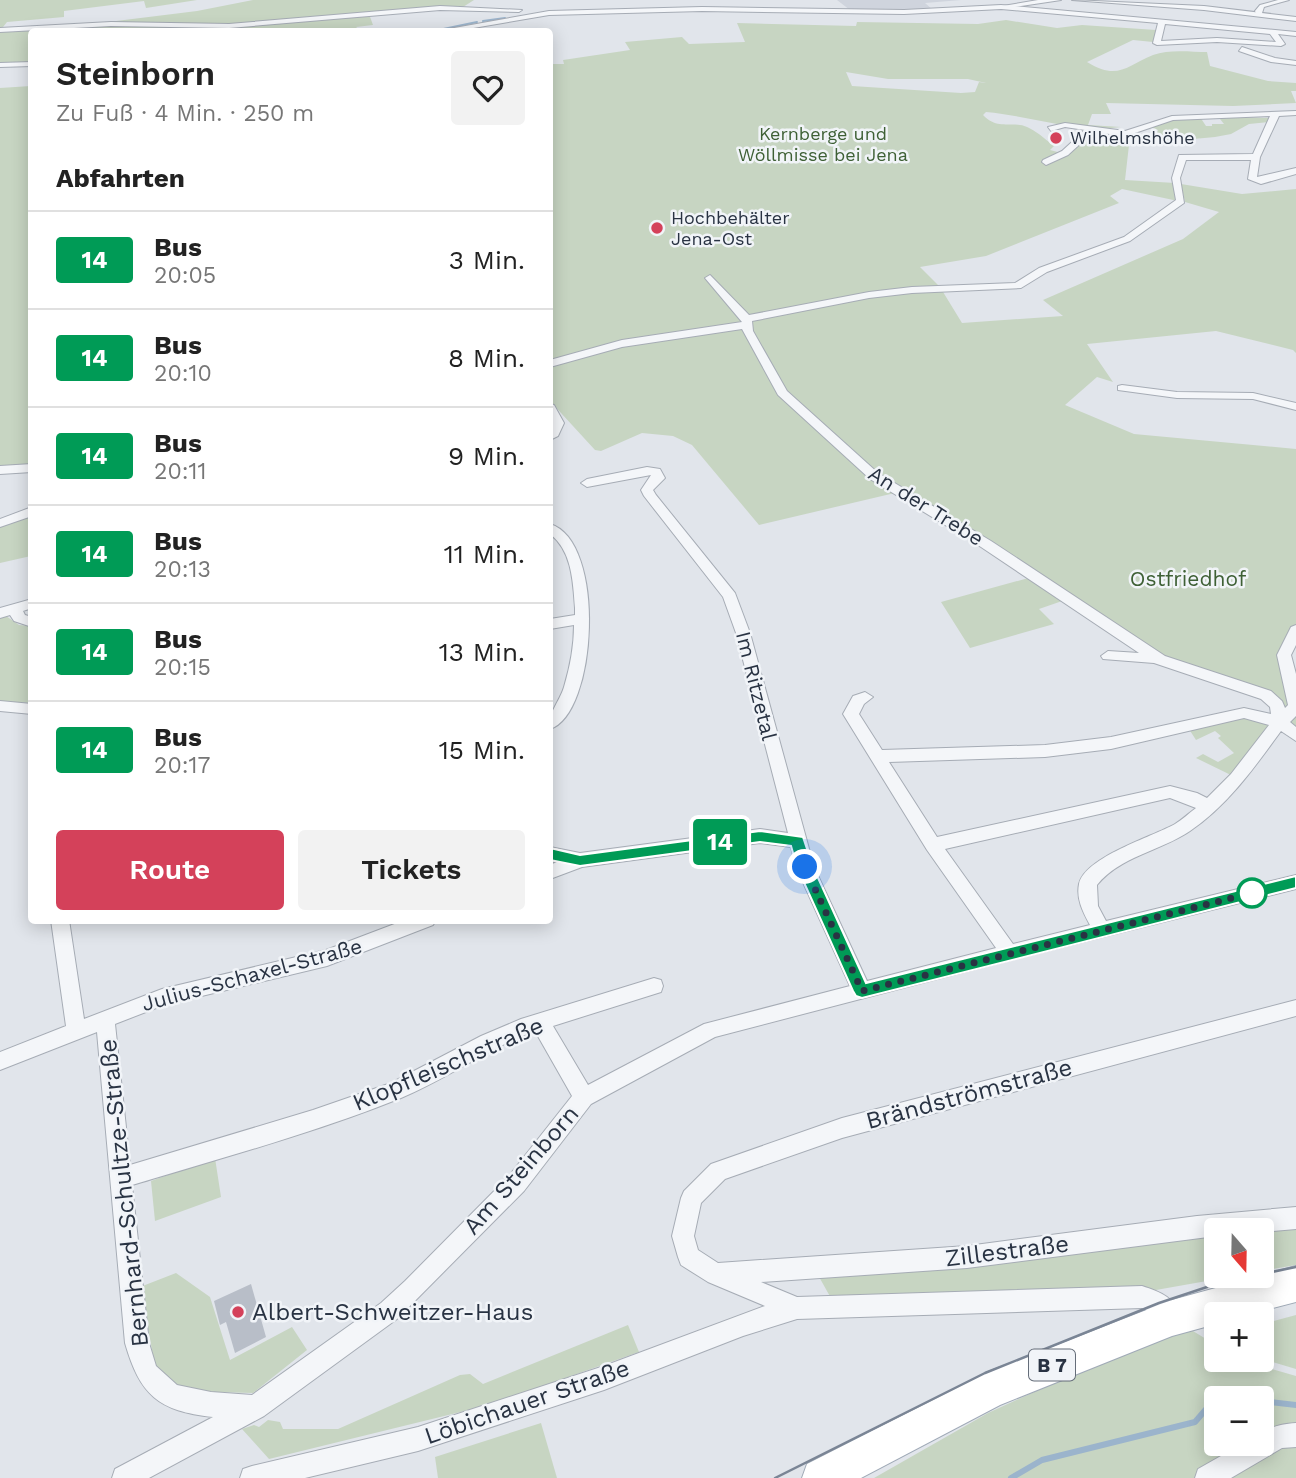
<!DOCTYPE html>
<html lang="de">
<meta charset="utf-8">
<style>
:root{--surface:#fff;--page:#f2f2f2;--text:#222;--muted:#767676;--line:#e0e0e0;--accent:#d4415a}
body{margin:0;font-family:"Work Sans",sans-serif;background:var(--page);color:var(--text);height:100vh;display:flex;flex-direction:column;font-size:26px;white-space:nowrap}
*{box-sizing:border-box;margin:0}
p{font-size:23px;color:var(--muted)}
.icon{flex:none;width:38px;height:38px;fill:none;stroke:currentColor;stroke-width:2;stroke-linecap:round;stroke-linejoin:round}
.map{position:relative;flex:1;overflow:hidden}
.details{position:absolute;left:28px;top:28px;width:525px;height:896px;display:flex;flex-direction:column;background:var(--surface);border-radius:7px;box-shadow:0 4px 18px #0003}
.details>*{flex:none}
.badge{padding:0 14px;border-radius:5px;font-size:24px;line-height:46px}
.needle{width:46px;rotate:160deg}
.controls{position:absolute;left:1204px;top:1218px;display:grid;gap:14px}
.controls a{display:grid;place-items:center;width:70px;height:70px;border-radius:7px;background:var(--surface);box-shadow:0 4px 18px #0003;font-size:35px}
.you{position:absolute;width:35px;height:35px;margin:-18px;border:5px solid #fff;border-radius:50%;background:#1a73e8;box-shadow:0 0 0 10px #1a73e833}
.map>.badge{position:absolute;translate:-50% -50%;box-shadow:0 0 0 4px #fff}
h2{padding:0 28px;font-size:26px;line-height:63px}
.round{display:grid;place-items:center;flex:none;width:74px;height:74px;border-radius:7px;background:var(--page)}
.headline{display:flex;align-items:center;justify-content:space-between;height:119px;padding:0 28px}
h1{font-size:33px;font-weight:600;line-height:52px}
.cta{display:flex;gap:14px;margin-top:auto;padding:14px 28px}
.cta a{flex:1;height:80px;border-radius:7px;background:var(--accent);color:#fff;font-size:28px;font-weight:600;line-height:80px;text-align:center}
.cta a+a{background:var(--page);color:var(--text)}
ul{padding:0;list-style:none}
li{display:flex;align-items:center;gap:21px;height:98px;padding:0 28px;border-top:2px solid var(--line)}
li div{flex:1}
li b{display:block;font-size:26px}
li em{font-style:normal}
li .badge{min-width:77px;font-weight:700;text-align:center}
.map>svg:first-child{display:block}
</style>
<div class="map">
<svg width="1296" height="1478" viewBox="0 0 1296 1478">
<rect width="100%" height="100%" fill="#e1e5eb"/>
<path fill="#cfd4dd" d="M 837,0 L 961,0 L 925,3 L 933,10 L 902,11 L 850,10 Z"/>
<g fill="#c7d5c2" fill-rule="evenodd">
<path d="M 0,0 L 197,0 L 146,8 L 144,1 L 64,11 L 64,17 L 7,22 L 3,27 L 17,29 L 0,30 Z"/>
<path d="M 253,0 L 474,0 L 463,7 L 369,14 L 373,25 L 356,27 L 361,31 L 32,32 L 31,63 L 0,65 L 0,31 L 109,25 L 238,26 L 100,23 L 197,11 Z"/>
<path d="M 1006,20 L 1057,28 L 1082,25 L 1156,30 L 1153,42 L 1133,40 L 1087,62 C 1118,81 1126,66 1153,55 C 1169,49 1191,52 1207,52 L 1210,66 L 1268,81 L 1296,83 L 1296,91 L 1291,91 L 1296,103 L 1233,106 L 1106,103 L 1111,114 L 1092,114 L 1088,125 L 1121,127 C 1075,133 1032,116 986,112 L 983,115 C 996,128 1004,123 1020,125 C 1031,126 1045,139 1054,146 L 1050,150 L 1065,154 L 1090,132 L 1132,137 L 1157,133 L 1158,130 L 1150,127 L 1169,120 L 1200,117 L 1206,126 L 1212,126 L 1212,124 L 1224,124 L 1220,119 L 1207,116 L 1270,118 L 1269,122 L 1249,124 L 1231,134 L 1215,137 L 1129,145 L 1125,180 L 1175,183 L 1178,201 L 1122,189 L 1110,196 L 1119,203 L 986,256 L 920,267 L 940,287 L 962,323 L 1063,316 L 1043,300 L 1183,239 L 1219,212 L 1185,202 L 1181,184 L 1242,194 L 1296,189 L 1296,353 L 1293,350 L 1216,331 L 1087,344 L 1113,382 L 1097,377 L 1065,405 L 1134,434 L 1296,449 L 1296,630 L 1284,655 L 1296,706 L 1296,735 L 1280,722 L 1237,778 L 1196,758 L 1203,754 L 1218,762 L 1234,753 L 1218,738 L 1221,736 L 1215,731 L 1196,740 L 1187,726 L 1244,713 L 1279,721 L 1266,695 L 1160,660 L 1065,600 L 1039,609 L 1054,624 L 970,648 L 941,602 L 1032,577 L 899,492 L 759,525 L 692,445 L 673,436 L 642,433 L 601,451 L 595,450 L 550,401 L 550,64 L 564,64 L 563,60 L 630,50 L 625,42 L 682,37 L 689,44 L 745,42 L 737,23 L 856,26 L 857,22 L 978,24 ZM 846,72 L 888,79 L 968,79 L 986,83 L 979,82 L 975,92 L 961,93 L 852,86 Z"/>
<path d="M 31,86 L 31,465 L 0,467 L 0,88 Z"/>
<path d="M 31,513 L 31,556 L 0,563 L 0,525 Z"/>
<path d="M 6,616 L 19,625 L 31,626 L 31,703 L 0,701 L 0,617 Z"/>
<path d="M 215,1158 L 221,1197 L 155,1221 L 151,1181 Z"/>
<path d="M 1296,1225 L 1296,1265 L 1262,1271 L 1262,1230 Z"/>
<path d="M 1216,1234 L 1216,1276 L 1235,1276 L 1139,1293 L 832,1300 L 818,1275 L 976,1267 Z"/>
<path d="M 176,1273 L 210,1297 L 230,1360 L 292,1327 L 307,1350 L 253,1393 L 179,1391 L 155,1366 L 140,1287 Z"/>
<path d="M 1296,1315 L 1296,1369 L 1262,1359 L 1262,1324 Z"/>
<path d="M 628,1325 L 639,1352 L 489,1405 L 269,1459 L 242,1429 L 254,1425 L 259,1427 L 268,1420 L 280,1422 L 283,1429 L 338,1429 L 460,1375 L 470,1374 L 483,1384 Z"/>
<path d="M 1188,1328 L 1216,1345 L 1216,1360 L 1240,1360 L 1296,1376 L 1296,1478 L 874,1478 L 988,1413 L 1113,1356 ZM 1216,1398 L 1262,1398 L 1262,1444 L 1216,1444 Z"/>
<path d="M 541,1423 L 557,1478 L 438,1478 L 435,1457 Z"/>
</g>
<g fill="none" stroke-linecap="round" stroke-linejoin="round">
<g stroke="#9bb4cc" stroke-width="2">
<path d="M 483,21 L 505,18"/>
<path d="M 429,32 L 477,22"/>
</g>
<g stroke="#9bb4cc" stroke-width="6">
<path d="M 1262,1401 L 1296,1405"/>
<path d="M 1011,1478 L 1042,1460 L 1195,1422 L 1220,1393 L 1246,1398"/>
</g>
</g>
<path fill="#b8bec8" d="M 251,1284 L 266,1337 L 235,1353 L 226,1322 L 220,1325 L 214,1301 Z"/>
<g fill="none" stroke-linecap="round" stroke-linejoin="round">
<g stroke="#a6acb5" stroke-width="2">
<g id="minor">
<path d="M 1278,0 L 1289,0 L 1264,7 L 1261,16 L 1257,16 L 1255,11 L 1260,5 Z"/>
<path d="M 1001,5 L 1296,32 L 1296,36 L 1278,34 L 1285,44 L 1281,46 L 1217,42 L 1157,45 L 1153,43 L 1158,23 L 1001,9 L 904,14 L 702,11 L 549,15 L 450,32 L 432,32 L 549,11 L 702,7 L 904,10 ZM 1165,24 L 1270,34 L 1276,42 L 1217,38 L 1161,41 Z"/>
<path d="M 440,6 L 522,10 L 519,12 L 440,10 L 229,28 L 111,26 L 0,32 L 0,28 L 111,22 L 229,24 Z"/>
<path d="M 1242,47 L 1275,58 L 1296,61 L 1296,65 L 1271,62 L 1239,51 Z"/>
<path d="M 32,62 L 32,66 L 0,67 L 0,63 Z"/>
<path d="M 1296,111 L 1296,115 L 1279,116 L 1260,157 L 1257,177 L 1296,168 L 1296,174 L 1261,184 L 1248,179 L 1251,160 L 1186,160 L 1180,178 L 1184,203 L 1130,241 L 1047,272 L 1021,288 L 912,293 L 869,298 L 752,321 L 753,331 L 787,391 L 878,473 L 991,541 L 1165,656 L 1271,691 L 1282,701 L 1285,708 L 1288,705 L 1277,655 L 1291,627 L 1296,625 L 1296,645 L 1291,655 L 1296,674 L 1296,716 L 1290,722 L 1296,727 L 1296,741 L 1281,731 C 1254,768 1228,805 1190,831 C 1161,851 1120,856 1097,885 L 1098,906 L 1106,921 L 1296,875 L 1296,889 L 1010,960 L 715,1037 L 591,1104 L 524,1191 L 397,1319 L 264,1416 L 149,1478 L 112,1478 L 115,1469 L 213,1417 C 158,1411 140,1395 125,1343 L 97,1032 L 0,1070 L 0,1052 L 66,1026 L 51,920 L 69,920 L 84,1019 L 162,989 L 326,950 L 405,920 L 436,920 L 433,925 L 327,966 L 164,1005 L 115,1024 L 130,1165 L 313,1110 L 391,1083 L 481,1036 L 521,1019 L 654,978 L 661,980 L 663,986 L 661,992 L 553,1026 L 588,1085 L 704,1024 L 850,986 L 796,867 L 791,847 L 760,843 L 582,867 L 550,879 L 550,865 L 557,862 L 550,861 L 550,847 L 580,853 L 760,829 L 788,833 L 736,633 L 723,597 L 644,496 L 641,490 L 651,475 L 587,487 L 581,483 L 587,479 L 647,467 L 660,469 L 665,478 L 653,490 L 656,495 L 735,593 L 750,633 L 814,867 L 867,981 L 996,948 L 927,850 L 843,714 L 853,696 L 865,692 L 873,697 L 864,704 L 859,714 L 882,750 L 1045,745 L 1111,737 L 1244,708 L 1271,714 L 1270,707 L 1261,699 L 1154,663 L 1103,659 L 1101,656 L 1108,651 L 1139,653 L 981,547 L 870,479 L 778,395 L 742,329 L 622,347 L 550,367 L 550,360 L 622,340 L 742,322 L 705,278 L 710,275 L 749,315 L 869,292 L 912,287 L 1015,283 L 1039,268 L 1124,237 L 1176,200 L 1172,178 L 1179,155 L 1253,154 L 1270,116 L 1173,120 L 1126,136 L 1093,132 L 1068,155 L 1046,165 L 1042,162 L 1043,160 L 1062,151 L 1085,130 L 1065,127 L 1051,131 L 1048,127 L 1065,123 L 1125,131 L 1172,116 ZM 1244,718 L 1269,725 L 1231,774 L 1207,798 L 1197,793 L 1170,786 L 937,837 L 889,762 L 1045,757 L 1111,749 ZM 1170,798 L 1196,808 C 1189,813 1182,820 1175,824 C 1152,837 1085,857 1079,884 C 1076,899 1083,912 1090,925 L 1013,944 L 945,849 ZM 535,1031 L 572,1096 L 508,1177 L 405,1281 L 381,1303 L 252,1395 L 211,1392 L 177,1385 L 156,1366 L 149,1343 L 132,1185 C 222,1158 314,1133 401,1098 C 447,1079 488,1048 535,1031 Z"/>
<path d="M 1122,385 L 1177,392 L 1253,393 L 1296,403 L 1296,410 L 1253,399 L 1177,398 L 1118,390 L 1118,386 Z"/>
<path d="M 550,404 L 554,405 L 564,423 L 558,436 L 550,440 L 552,423 L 550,418 Z"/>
<path d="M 32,464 L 32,472 L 0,474 L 0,466 Z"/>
<path d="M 32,507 L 32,516 L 0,527 L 0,519 Z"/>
<path d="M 550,524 C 607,541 597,715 550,729 C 548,712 559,703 564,687 C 570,667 574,646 574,625 L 550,629 L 550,619 L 575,615 L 575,608 C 573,581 572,551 550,534 Z"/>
<path d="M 32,599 L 32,608 L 23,611 L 25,615 L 32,617 L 32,627 L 14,621 L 10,615 L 0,618 L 0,608 Z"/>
<path d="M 0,701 L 32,704 L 32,714 L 0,711 Z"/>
<path d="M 1296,1000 L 1296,1016 L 842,1138 L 725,1179 L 701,1203 L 694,1236 L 698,1250 L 718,1263 L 967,1246 L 1197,1216 L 1296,1207 L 1296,1229 L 1262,1232 L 1216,1230 L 1216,1236 L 967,1268 L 761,1282 L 797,1297 L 1142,1286 C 1161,1292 1175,1298 1183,1318 L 1180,1326 L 1172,1329 C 1160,1324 1155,1313 1142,1308 L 797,1319 L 743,1336 L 604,1390 L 418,1451 L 305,1478 L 240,1478 L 243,1469 L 252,1466 L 418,1427 L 604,1366 L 765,1306 L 708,1282 L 681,1265 L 678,1257 L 672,1236 L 681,1198 L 684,1191 L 711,1164 L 842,1118 Z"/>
<path d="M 1296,1423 L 1296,1447 L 1282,1448 L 1231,1478 L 1195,1478 L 1198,1469 L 1242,1444 L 1262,1444 L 1262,1432 C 1274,1426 1282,1424 1296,1423 Z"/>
</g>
</g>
<g stroke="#a6acb5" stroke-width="2">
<g id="tertiary">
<path d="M 1038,0 L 1061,0 L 1001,9 L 997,7 Z"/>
<path d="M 1072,0 L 1204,6 L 1296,17 L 1296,21 L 1204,10 Z"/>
</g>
</g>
<g stroke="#a0aab7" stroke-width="2">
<path id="primary" d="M 1296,1266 L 1296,1302 L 1250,1314 L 1216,1314 L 1216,1324 L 1172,1336 L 1000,1405 L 861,1478 L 802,1478 L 807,1464 L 988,1372 L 1172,1300 Z"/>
</g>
<use href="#minor" fill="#f4f6f9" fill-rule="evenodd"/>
<use href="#tertiary" fill="#f4f6f9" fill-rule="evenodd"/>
<use href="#primary" fill="#fff" fill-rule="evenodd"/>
<g stroke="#7a8595" stroke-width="2.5">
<path d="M 1262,1274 L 1296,1267"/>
<path d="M 775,1478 L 985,1373 L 1159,1303 L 1222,1282 L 1253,1276"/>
</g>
</g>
<path fill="#009b56" stroke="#fff" stroke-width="2" d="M 760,831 L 803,837 L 813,867 L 866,983 L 1296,876 L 1296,888 L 862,998 L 856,996 L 853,991 L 797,867 L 791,846 L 760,842 L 580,866 L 550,860 L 542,854 L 550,848 L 580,855 Z"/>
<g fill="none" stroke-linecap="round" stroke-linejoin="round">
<path stroke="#293343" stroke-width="7" stroke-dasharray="0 12.6" d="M 805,867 L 862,991 L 1252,893"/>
</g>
<g fill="#d4415a" stroke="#f1f4f8" stroke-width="2.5">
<circle cx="1056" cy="138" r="7"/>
<circle cx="657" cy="228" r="7"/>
<circle cx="238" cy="1312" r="7"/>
</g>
<circle fill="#fff" stroke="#009b56" stroke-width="3.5" cx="1252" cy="893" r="14"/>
<g text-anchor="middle" stroke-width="5" stroke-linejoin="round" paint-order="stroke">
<g font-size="18" fill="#3e6035" stroke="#f1f4f8">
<text x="823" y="140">Kernberge und<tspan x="823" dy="21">Wöllmisse bei Jena</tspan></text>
</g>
<g font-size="18" fill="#293343" stroke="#f1f4f8" text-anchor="start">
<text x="1070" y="144">Wilhelmshöhe</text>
<text x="671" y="224">Hochbehälter<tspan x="671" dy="21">Jena-Ost</tspan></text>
</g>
<rect fill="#f1f4f8" stroke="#656d79" stroke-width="2" x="1029" y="1349.5" width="46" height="31" rx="5"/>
<g font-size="19" font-weight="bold" fill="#293343">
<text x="1052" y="1372">B 7</text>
</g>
<g font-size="21" fill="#293343" stroke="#f1f4f8">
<text transform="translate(926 506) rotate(32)" y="7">An der Trebe</text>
<text transform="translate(756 686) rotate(76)" y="7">Im Ritzetal</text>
<text transform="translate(252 975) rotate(-15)" y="7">Julius-Schaxel-Straße</text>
</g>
<g font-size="21" fill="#3e6035" stroke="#f1f4f8">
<text x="1188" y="586">Ostfriedhof</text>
</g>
<g font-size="24" fill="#293343" stroke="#f1f4f8">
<text transform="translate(448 1064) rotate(-23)" y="8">Klopfleischstraße</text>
<text transform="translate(969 1094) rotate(-15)" y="8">Brändströmstraße</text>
<text transform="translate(521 1170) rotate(-49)" y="8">Am Steinborn</text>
<text transform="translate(124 1193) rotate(-96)" y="8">Bernhard-Schultze-Straße</text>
<text transform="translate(1007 1251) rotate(-7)" y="8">Zillestraße</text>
<text transform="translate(527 1402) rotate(-19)" y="8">Löbichauer Straße</text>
</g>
<g font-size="24" fill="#293343" stroke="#f1f4f8" text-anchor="start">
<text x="252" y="1320">Albert-Schweitzer-Haus</text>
</g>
</g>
</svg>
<div class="controls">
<a><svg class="needle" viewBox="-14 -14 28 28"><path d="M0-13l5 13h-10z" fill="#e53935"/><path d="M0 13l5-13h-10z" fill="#767676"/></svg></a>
<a>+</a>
<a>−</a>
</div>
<div class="you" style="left:805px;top:867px"></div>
<b class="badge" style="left:720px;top:842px;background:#009b56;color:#fff">14</b>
<section class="details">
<div class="headline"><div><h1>Steinborn</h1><p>Zu Fuß · 4 Min. · 250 m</p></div><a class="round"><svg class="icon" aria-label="heart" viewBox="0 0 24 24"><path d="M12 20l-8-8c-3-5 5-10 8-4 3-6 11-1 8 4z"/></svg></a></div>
<h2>Abfahrten</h2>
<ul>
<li><span class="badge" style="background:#009b56;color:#fff">14</span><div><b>Bus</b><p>20:05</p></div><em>3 Min.</em></li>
<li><span class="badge" style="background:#009b56;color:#fff">14</span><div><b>Bus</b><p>20:10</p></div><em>8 Min.</em></li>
<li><span class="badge" style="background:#009b56;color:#fff">14</span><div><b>Bus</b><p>20:11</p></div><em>9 Min.</em></li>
<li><span class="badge" style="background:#009b56;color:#fff">14</span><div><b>Bus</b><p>20:13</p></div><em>11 Min.</em></li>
<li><span class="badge" style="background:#009b56;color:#fff">14</span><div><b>Bus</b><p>20:15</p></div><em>13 Min.</em></li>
<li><span class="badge" style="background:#009b56;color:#fff">14</span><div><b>Bus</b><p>20:17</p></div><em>15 Min.</em></li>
</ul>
<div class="cta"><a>Route</a><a>Tickets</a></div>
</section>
</div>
